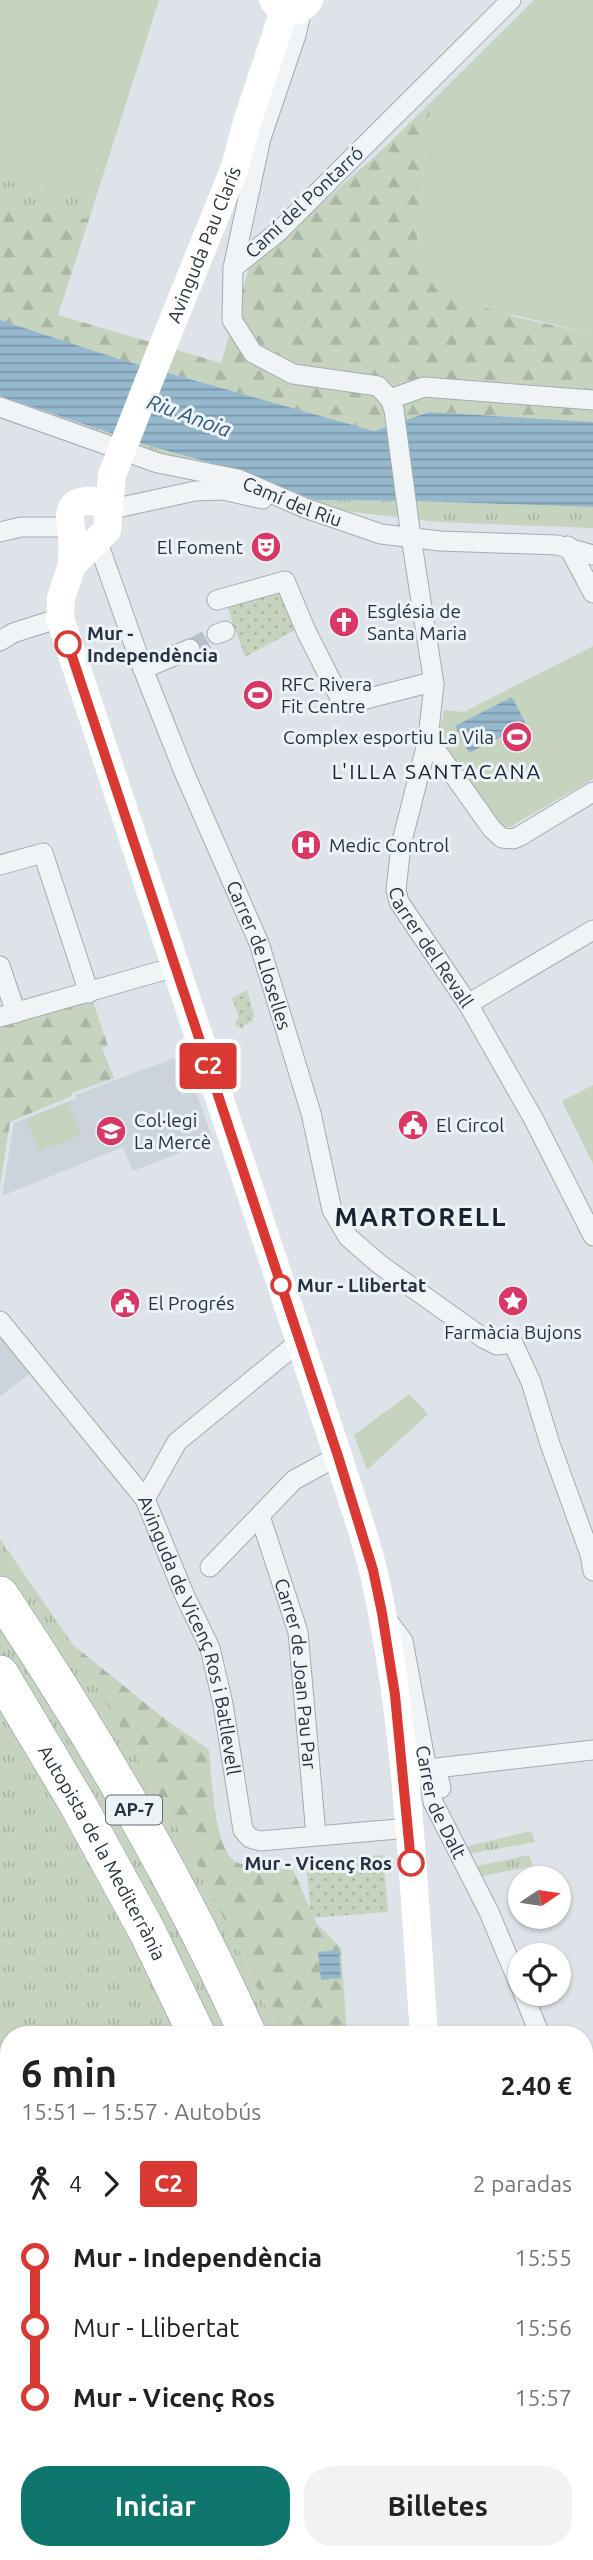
<!DOCTYPE html>
<html lang="es">
<meta charset="utf-8">
<style>
:root{--surface:#fff;--page:#f2f2f2;--text:#222;--muted:#767676;--accent:#0f766e}
body{margin:0;font-family:Ubuntu,sans-serif;background:var(--page);color:var(--text);height:100vh;display:flex;flex-direction:column;font-size:26px;white-space:nowrap}
*{box-sizing:border-box;margin:0}
p{font-size:23px;color:var(--muted)}
.icon{flex:none;width:38px;height:38px;fill:none;stroke:currentColor;stroke-width:2;stroke-linecap:round;stroke-linejoin:round}
.map{position:relative;flex:1;overflow:hidden}
.panel{position:absolute;left:0px;top:2026px;width:593px;height:534px;display:flex;flex-direction:column;background:var(--surface);border-radius:28px 28px 0 0;box-shadow:0 2px 5px #0004}
.panel>*{flex:none}
.badge{padding:0 14px;border-radius:5px;font-size:24px;line-height:46px}
.needle{width:46px;rotate:77deg}
.fabs{position:absolute;left:508px;top:1866px;display:grid;gap:14px}
.fabs a{display:grid;place-items:center;width:63px;height:63px;border-radius:50%;background:var(--surface);box-shadow:0 2px 5px #0004;font-size:35px}
.map>.badge{position:absolute;translate:-50% -50%;box-shadow:0 0 0 4px #fff}
.legs{display:flex;align-items:center;gap:10px;height:77px;padding:0 21px;font-size:23px}
.legs p{margin-inline-start:auto}
.overview{display:flex;align-items:center;justify-content:space-between;height:119px;padding:0 21px}
h1{font-size:38px;font-weight:700;line-height:52px}
.cta{display:flex;gap:14px;margin-top:auto;padding:14px 21px}
.cta a{flex:1;height:80px;border-radius:28px;background:var(--accent);color:#fff;font-size:28px;font-weight:700;line-height:80px;text-align:center}
.cta a+a{background:var(--page);color:var(--text)}
ul{padding:0 21px;list-style:none}
li{display:flex;align-items:center;gap:24px;height:70px;font-size:26px}
li i{display:grid;place-items:center;width:10px;height:100%;margin:0 9px;background:currentColor}
li i::after{content:'';width:18px;height:18px;margin:-9px;border:5px solid;border-radius:50%;background:var(--surface)}
li p{margin-inline-start:auto}
li:first-child i{background:linear-gradient(#0000 50%,currentColor 0)}
li:last-child i{background:linear-gradient(currentColor 50%,#0000 0)}
.map>svg:first-child{display:block}
</style>
<div class="map">
<svg width="593" height="2560" viewBox="0 0 593 2560">
<defs>
<pattern id="grass-tufts" width="24" height="20" patternUnits="userSpaceOnUse" patternTransform="scale(1.75)"><rect width="24" height="20" fill="#c6d3be"/><path d="M3 7l-1-3M5 7V3M7 7l1-3M15 17l-1-3M17 17v-4M19 17l1-3" fill="none" stroke="#aab6a4"/></pattern>
<pattern id="forest-firs" width="22" height="20" patternUnits="userSpaceOnUse" patternTransform="scale(1.75)"><rect width="22" height="20" fill="#c6d3be"/><path d="M5 1l3.5 6h-7zM16 11l3.5 6h-7z" fill="#aab6a4"/></pattern>
<pattern id="park-dots" width="8" height="8" patternUnits="userSpaceOnUse" patternTransform="scale(1.75)"><rect width="8" height="8" fill="#c6d3be"/><path d="M2 2h.1M6 6h.1" fill="none" stroke="#aab6a4" stroke-width="1.8" stroke-linecap="round"/></pattern>
<pattern id="water-rules" width="6" height="5" patternUnits="userSpaceOnUse" patternTransform="scale(1.75)"><rect width="6" height="5" fill="#95b8cc"/><path d="M0 2.5h6" fill="none" stroke="#7996a7"/></pattern>
</defs>
<rect width="100%" height="100%" fill="#dde3e9"/>
<g fill="#cbd3db">
<path d="M 183,1055 L 213,1140 L 133,1171 L 123,1147 L 2,1196 L 14,1123 L 76,1098 L 75,1095 Z"/>
<path d="M 0,1333 L 34,1371 L 0,1396 Z"/>
</g>
<g fill="url(#grass-tufts)">
<path d="M 0,179 L 97,194 L 89,219 L 0,206 Z"/>
<path d="M 0,396 L 143,444 L 247,473 L 315,500 L 416,501 L 593,507 L 593,528 L 439,522 L 336,510 L 0,403 Z"/>
<path d="M 0,1539 L 73,1645 L 192,1853 L 280,2035 L 9,2036 L 0,2019 Z"/>
<path d="M 531,1831 L 535,1842 L 469,1854 L 465,1847 Z"/>
<path d="M 529,1855 L 533,1866 L 478,1877 L 473,1867 Z"/>
<path d="M 0,2244 L 9,2246 L 9,2420 L 0,2420 Z"/>
<path d="M 270,2552 L 369,2552 L 366,2560 L 267,2560 Z"/>
</g>
<g fill="url(#forest-firs)">
<path d="M 431,102 L 415,259 L 515,317 L 593,334 L 593,422 L 429,412 L 374,431 L 122,360 L 0,320 L 0,206 L 89,219 L 58,315 L 221,363 L 249,268 L 383,149 Z"/>
<path d="M 92,999 L 108,1046 L 102,1048 L 114,1078 L 72,1093 L 72,1096 L 10,1122 L 0,1186 L 0,1025 Z"/>
<path d="M 73,1645 L 161,1716 L 209,1750 C 212,1774 213,1853 238,1863 C 255,1870 275,1867 293,1870 L 317,1924 L 341,1948 L 347,2035 L 280,2035 L 192,1853 Z"/>
<path d="M 0,2019 L 9,2036 L 9,2246 L 0,2244 Z"/>
<path d="M 0,2420 L 9,2420 L 9,2552 L 270,2552 L 267,2560 L 0,2560 Z"/>
</g>
<g fill="url(#park-dots)">
<path d="M 277,585 L 295,630 L 245,657 L 225,601 Z"/>
<path d="M 247,990 L 254,1015 L 252,1022 L 244,1025 L 242,1029 L 236,1026 L 235,1023 L 239,1018 L 232,998 Z"/>
<path d="M 383,1855 L 388,1912 L 311,1918 L 306,1862 Z"/>
</g>
<g fill="#c6d3be">
<path d="M 0,0 L 159,0 L 97,194 L 0,179 Z"/>
<path d="M 534,0 L 593,0 L 593,334 L 443,298 L 415,259 L 431,102 Z"/>
<path d="M 593,646 L 593,779 L 510,827 L 502,827 L 441,740 L 440,728 L 444,710 L 464,712 Z"/>
<path d="M 593,1085 L 593,1164 L 562,1101 Z"/>
<path d="M 68,1102 L 81,1135 L 39,1152 L 26,1119 Z"/>
<path d="M 409,1394 L 428,1414 L 367,1470 L 354,1435 Z"/>
</g>
<g fill="url(#water-rules)">
<path d="M 0,320 L 122,360 L 374,431 L 429,412 L 593,422 L 593,507 L 416,501 L 315,500 L 247,473 L 143,444 L 0,396 Z"/>
<path d="M 512,697 L 526,724 L 469,753 L 455,726 Z"/>
<path d="M 339,1950 L 341,1978 L 321,1980 L 318,1952 Z"/>
</g>
<g fill="none" stroke-linecap="round" stroke-linejoin="round">
<path stroke="#b8c0c7" stroke-width="19" stroke-dasharray="19 10" stroke-linecap="butt" d="M 190,649 L 217,634"/>
<g stroke="#a2abb3" stroke-width="21">
<g id="minor">
<path id="s1" d="M 511,0 L 278,232 L 233,268 L 232,320 L 253,353 L 293,374 L 378,386 L 390,399 L 394,410 L 411,537 L 434,684 L 428,739 L 401,845 L 396,890 L 399,902 L 468,1004 L 533,1118 L 593,1236"/>
<path d="M 233,268 L 261,138 L 296,35 L 302,9"/>
<path d="M 390,399 L 424,387 L 593,400"/>
<path id="s2" d="M 0,407 L 158,463 L 238,479 L 305,508 L 381,534 L 440,541 L 557,545 L 593,555"/>
<path d="M 108,512 L 117,508 L 195,491 L 223,490 L 263,499"/>
<path d="M 0,532 L 21,527 L 70,527"/>
<path id="s3" d="M 97,540 L 143,669 L 184,772 L 259,943 L 311,1113 L 332,1210 L 348,1237 L 379,1264 L 483,1338 L 497,1345 L 513,1343 L 531,1382 L 550,1444 L 590,1554 L 593,1571"/>
<path d="M 568,546 L 593,593"/>
<path d="M 217,600 L 285,581 L 306,631 L 342,702 L 350,703 L 424,684 L 434,684"/>
<path d="M 217,634 L 225,631"/>
<path d="M 0,641 L 13,633 L 60,618"/>
<path d="M 143,669 L 190,649"/>
<path d="M 428,739 L 492,829 L 502,838 L 513,839 L 520,836 L 593,792"/>
<path d="M 0,865 L 43,853 L 89,993"/>
<path d="M 0,966 L 16,1013"/>
<path d="M 468,1004 L 593,930"/>
<path d="M 0,1017 L 175,967"/>
<path id="s4" d="M 0,1321 L 145,1499 L 184,1594 L 210,1648 L 223,1704 L 243,1830 L 250,1838 L 260,1841 L 409,1828"/>
<path d="M 145,1499 L 177,1442 L 300,1341"/>
<path id="s5" d="M 260,1516 L 298,1632 L 316,1835"/>
<path d="M 210,1567 L 294,1480 L 338,1456"/>
<path id="s6" d="M 385,1617 L 403,1641 L 433,1802 L 489,1912 L 520,1986"/>
<path d="M 441,1788 L 436,1768 L 593,1750"/>
<path d="M 523,1993 L 540,2035"/>
<path d="M 584,2389 L 593,2391"/>
<path d="M 584,2499 L 593,2486"/>
<path d="M 545,2560 L 550,2552"/>
</g>
</g>
<g stroke="#8493a0" stroke-width="38">
<g id="motorway">
<path d="M 0,1595 C 94,1736 179,1880 248,2035"/>
<path id="s8" d="M 0,1674 L 77,1803 L 147,1931 L 197,2035"/>
<path d="M 346,2552 L 347,2560"/>
<path d="M 393,2552 L 394,2560"/>
</g>
</g>
<use href="#minor" stroke="#f1f4f7" stroke-width="19"/>
<g stroke="#fff" stroke-width="28">
<path d="M 273,0 C 283,14 299,15 309,0"/>
<path id="s7" d="M 160,353 L 235,167 L 247,122 L 284,11"/>
<path d="M 112,475 L 107,530 L 72,565 L 61,598 L 60,618 L 338,1456 C 350,1495 365,1534 374,1574 C 408,1724 413,1882 424,2035"/>
<path d="M 72,565 C 72,556 73,546 72,536 C 71,521 63,503 87,501 C 96,500 101,503 107,509"/>
</g>
<use href="#motorway" stroke="#fff" stroke-width="37"/>
<path stroke="#fff" stroke-width="28" d="M 112,475 L 160,353"/>
</g>
<g fill="none" stroke-linecap="round" stroke-linejoin="round">
<g stroke="#fff" stroke-width="16">
<path id="line-1" d="M 68,644 L 338,1456 L 373,1570 L 382,1613 L 395,1695 L 411,1863"/>
</g>
<use href="#line-1" stroke="#da3832" stroke-width="10"/>
</g>
<defs>
<g id="theatre-disc" transform="scale(1.575)"><circle r="9.5" fill="#d93766" stroke="#edf2f6"/><path d="M-5-5.5Q0-4 5-5.5V0Q5 5 0 6Q-5 5-5 0ZM-3.3-2.5H-1v1.5H-3.3ZM1-2.5H3.3v1.5H1ZM-2.8 1Q0 5.5 2.8 1Z" fill="#fff"/></g>
<g id="church-disc" transform="scale(1.575)"><circle r="9.5" fill="#d93766" stroke="#edf2f6"/><path d="M-1.2-6h2.4v3.5h3.3v2.4h-3.3V6h-2.4V-.1h-3.3v-2.4h3.3Z" fill="#fff"/></g>
<g id="stadium-disc" transform="scale(1.575)"><circle r="9.5" fill="#d93766" stroke="#edf2f6"/><path d="M0-5a6.5 5 0 1 0 0 10a6.5 5 0 1 0 0-10ZM-3.5-1.8h7v3.6h-7Z" fill="#fff"/></g>
<g id="hospital-disc" transform="scale(1.575)"><circle r="9.5" fill="#d93766" stroke="#edf2f6"/><path d="M-5-5h3v3.5h4V-5h3V5h-3V1.5h-4V5h-3Z" fill="#fff"/></g>
<g id="civic-disc" transform="scale(1.575)"><circle r="9.5" fill="#d93766" stroke="#edf2f6"/><path d="M-.6-6.5H3V-4.5H.6V-3L4-1V1h2V6H-6V1h2V-1L-.6-3ZM-1.2 2.5V6h2.4V2.5Z" fill="#fff"/></g>
<g id="school-disc" transform="scale(1.575)"><circle r="9.5" fill="#d93766" stroke="#edf2f6"/><path d="M0-5L7-2L0 1L-7-2ZM-4 1L0 2.5L4 1V4Q0 6-4 4Z" fill="#fff"/></g>
<g id="sight-disc" transform="scale(1.575)"><circle r="9.5" fill="#d93766" stroke="#edf2f6"/><path d="M0-6L1.8-2.2L6-1.7L2.9 1.2L3.7 5.4L0 3.3L-3.7 5.4L-2.9 1.2L-6-1.7L-1.8-2.2Z" fill="#fff"/></g>
</defs>
<g fill-rule="evenodd">
<use href="#theatre-disc" x="266" y="547"/>
<use href="#church-disc" x="344" y="622"/>
<use href="#stadium-disc" x="258" y="695"/>
<use href="#stadium-disc" x="517" y="737"/>
<use href="#hospital-disc" x="306" y="845"/>
<use href="#civic-disc" x="413" y="1125"/>
<use href="#school-disc" x="111" y="1131"/>
<use href="#sight-disc" x="513" y="1301"/>
<use href="#civic-disc" x="125" y="1303"/>
</g>
<g fill="#fff" stroke="#da3832" stroke-width="3.5">
<circle cx="68" cy="644" r="12"/>
<circle cx="281" cy="1285" r="9"/>
<circle cx="411" cy="1863" r="12"/>
</g>
<g text-anchor="middle" stroke-width="6" stroke-linejoin="round" paint-order="stroke">
<rect fill="#edf2f6" stroke="#616c77" stroke-width="2" x="106" y="1795.5" width="56" height="29" rx="5"/>
<g font-size="18" font-weight="bold" fill="#253341">
<text x="134" y="1816">AP-7</text>
</g>
<g font-size="19" fill="#253341" stroke="#edf2f6">
<text transform="translate(304 202) rotate(-43)" y="7">Camí del Pontarró</text>
<text dy="7" stroke="none"><textPath href="#s7" startOffset="117">Avinguda Pau Clarís</textPath></text>
<text dy="7" stroke="none"><textPath href="#s2" startOffset="308">Camí del Riu</textPath></text>
<text dy="7" stroke="none"><textPath href="#s1" startOffset="1192">Carrer del Revall</textPath></text>
<text dy="7" stroke="none"><textPath href="#s3" startOffset="446">Carrer de Lloselles</textPath></text>
<text dy="7" stroke="none"><textPath href="#s4" startOffset="374">Avinguda de Vicenç Ros i Batllevell</textPath></text>
<text dy="7" stroke="none"><textPath href="#s5" startOffset="163">Carrer de Joan Pau Par</textPath></text>
<text dy="7" stroke="none"><textPath href="#s6" startOffset="196">Carrer de Dalt</textPath></text>
<text dy="7" stroke="none"><textPath href="#s8" startOffset="206">Autopista de la Mediterrània</textPath></text>
</g>
<g font-size="19" fill="#253341" stroke="#edf2f6" text-anchor="start">
<text x="243" y="554" text-anchor="end">El Foment</text>
<text x="367" y="618">Església de<tspan x="367" dy="22">Santa Maria</tspan></text>
<text x="281" y="691">RFC Rivera<tspan x="281" dy="22">Fit Centre</tspan></text>
<text x="494" y="744" text-anchor="end">Complex esportiu La Vila</text>
<text x="329" y="852">Medic Control</text>
<text x="134" y="1127">Col·legi<tspan x="134" dy="22">La Mercè</tspan></text>
<text x="436" y="1132">El Circol</text>
<text x="148" y="1310">El Progrés</text>
<text x="513" y="1339" text-anchor="middle">Farmàcia Bujons</text>
</g>
<g font-size="19" font-weight="bold" fill="#253341" stroke="#edf2f6" text-anchor="start">
<text x="87" y="640">Mur -<tspan x="87" dy="22">Independència</tspan></text>
<text x="297" y="1292">Mur - Llibertat</text>
<text x="392" y="1870" text-anchor="end">Mur - Vicenç Ros</text>
</g>
<g font-size="21" font-style="italic" fill="#2c5978" stroke="#edf2f6">
<text transform="translate(189 416) rotate(20)" y="7">Riu Anoia</text>
</g>
<g font-size="21" letter-spacing="2" fill="#182431" stroke="#edf2f6">
<text x="437" y="779">L'ILLA SANTACANA</text>
</g>
<g font-size="26" font-weight="bold" letter-spacing="2" fill="#182431" stroke="#edf2f6">
<text x="421" y="1226">MARTORELL</text>
</g>
</g>
</svg>
<div class="fabs">
<a><svg class="needle" viewBox="-14 -14 28 28"><path d="M0-13l5 13h-10z" fill="#e53935"/><path d="M0 13l5-13h-10z" fill="#767676"/></svg></a>
<a><svg class="icon" aria-label="locate" viewBox="0 0 24 24"><circle cx="12" cy="12" r="6"/><path d="M12 2v4M12 18v4M2 12h4M18 12h4"/></svg></a>
</div>
<b class="badge" style="left:208px;top:1066px;background:#da3832;color:#fff">C2</b>
<section class="panel">
<div class="overview"><div><h1>6 min</h1><p>15:51 – 15:57 · Autobús</p></div><b>2.40 €</b></div>
<div class="legs"><svg class="icon" aria-label="walk" viewBox="0 0 24 24"><circle cx="13" cy="4" r="2"/><path d="M13 8l-2 6 4 7M11 14l-3 7M7 12l3-4h3l4 4"/></svg>4<svg class="icon" aria-label="forward" viewBox="0 0 24 24"><path d="M9 5l7 7-7 7"/></svg><b class="badge" style="background:#da3832;color:#fff">C2</b><p>2 paradas</p></div>
<ul>
<li><i style="color:#da3832"></i><b>Mur - Independència</b><p>15:55</p></li>
<li><i style="color:#da3832"></i><span>Mur - Llibertat</span><p>15:56</p></li>
<li><i style="color:#da3832"></i><b>Mur - Vicenç Ros</b><p>15:57</p></li>
</ul>
<div class="cta"><a>Iniciar</a><a>Billetes</a></div>
</section>
</div>
